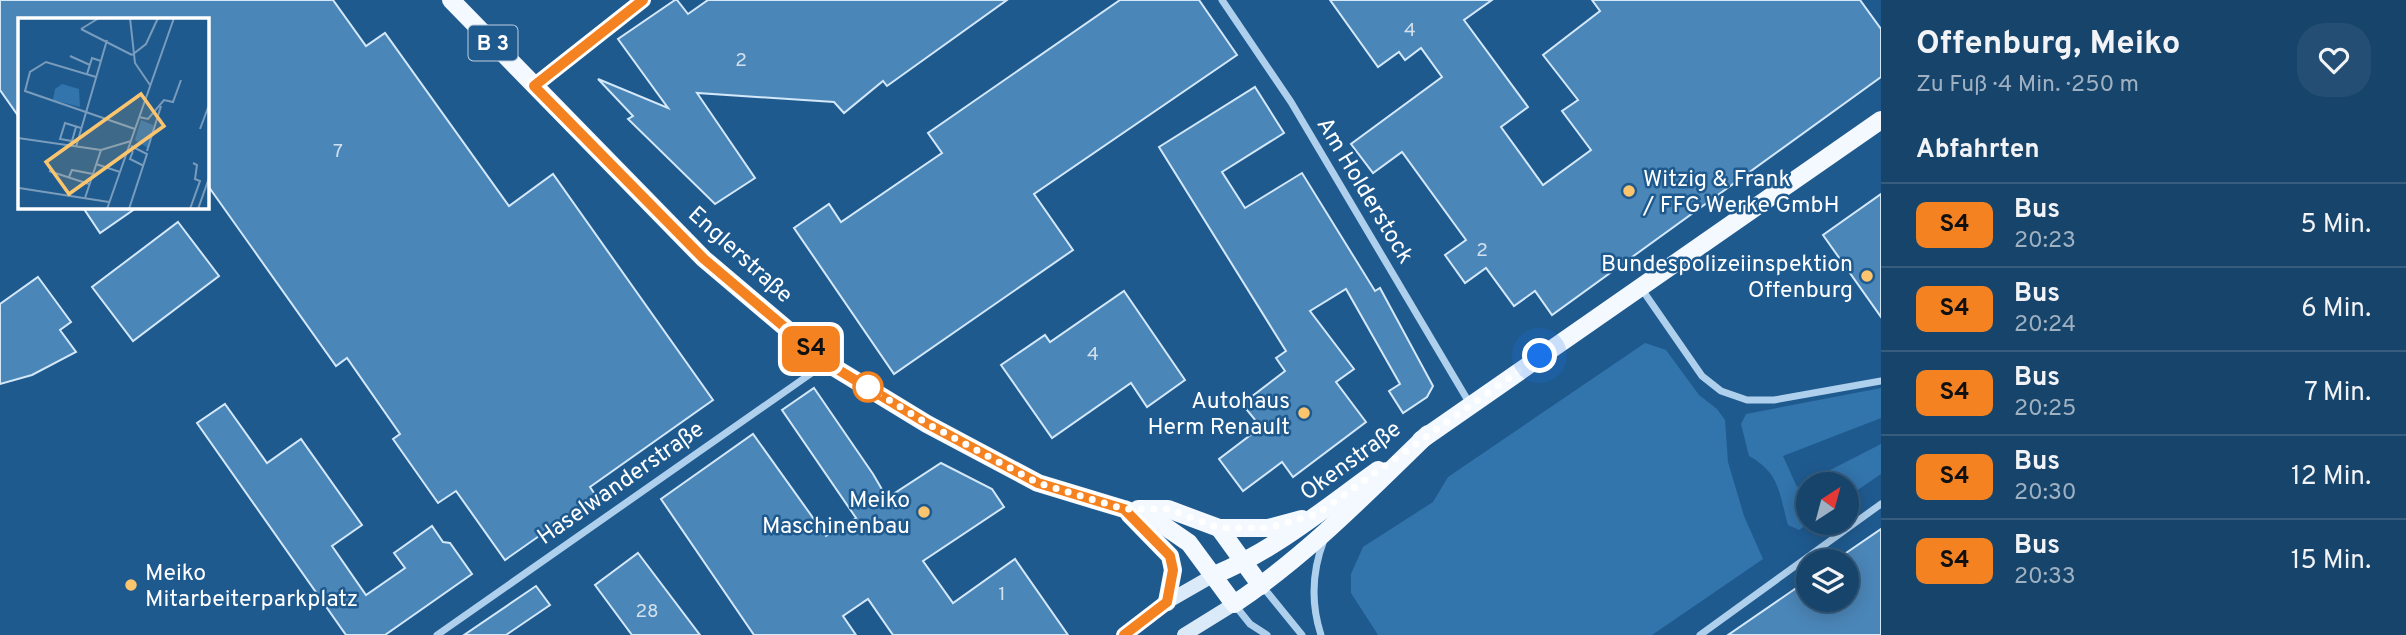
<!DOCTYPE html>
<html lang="de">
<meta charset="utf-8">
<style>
:root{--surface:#17446b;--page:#244e73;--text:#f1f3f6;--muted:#9eb0c1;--line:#365c7e}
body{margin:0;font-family:Overpass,sans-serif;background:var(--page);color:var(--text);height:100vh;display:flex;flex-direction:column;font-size:26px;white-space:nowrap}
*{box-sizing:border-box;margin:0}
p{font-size:23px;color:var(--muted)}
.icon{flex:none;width:38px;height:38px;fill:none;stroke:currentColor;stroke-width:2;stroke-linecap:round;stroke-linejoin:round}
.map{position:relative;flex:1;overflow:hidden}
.sheet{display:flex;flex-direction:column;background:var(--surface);width:525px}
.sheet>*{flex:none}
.badge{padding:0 14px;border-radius:10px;font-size:24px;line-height:46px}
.needle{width:46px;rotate:36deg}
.fabs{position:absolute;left:1796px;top:472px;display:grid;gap:14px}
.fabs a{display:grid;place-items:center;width:63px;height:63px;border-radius:50%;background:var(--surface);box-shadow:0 4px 18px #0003,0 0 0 2px var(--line);font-size:35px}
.you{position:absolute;width:35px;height:35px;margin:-18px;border:5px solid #fff;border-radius:50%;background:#1a73e8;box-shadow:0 0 0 10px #1a73e833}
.map>.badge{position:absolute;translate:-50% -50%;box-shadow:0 0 0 4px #fff}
h2{padding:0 35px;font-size:26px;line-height:63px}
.round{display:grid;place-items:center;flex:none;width:74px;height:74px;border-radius:28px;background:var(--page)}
.overview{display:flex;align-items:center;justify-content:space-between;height:119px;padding:0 35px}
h1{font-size:33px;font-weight:700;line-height:52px}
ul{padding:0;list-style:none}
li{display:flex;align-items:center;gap:21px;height:84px;padding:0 35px;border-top:2px solid var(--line)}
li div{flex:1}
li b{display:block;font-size:26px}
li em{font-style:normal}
li .badge{min-width:77px;font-weight:700;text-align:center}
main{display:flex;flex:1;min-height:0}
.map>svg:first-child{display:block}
</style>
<main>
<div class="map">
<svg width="1881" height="635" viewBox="0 0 1881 635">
<rect width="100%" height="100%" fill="#1f5a8f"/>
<g fill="#3274ac">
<path d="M 1645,343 L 1666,350 L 1699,395 L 1717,409 L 1725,420 L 1728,462 L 1744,516 L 1763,559 L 1652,635 L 1378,635 L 1351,593 L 1351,574 L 1363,547 L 1433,502 L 1448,477 Z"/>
<path d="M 1881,388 L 1881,418 L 1783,456 L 1797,487 L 1881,444 L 1881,474 L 1846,498 L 1846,485 L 1808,485 L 1809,523 L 1799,530 L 1788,525 C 1779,493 1780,473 1749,456 L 1741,424 L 1746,414 Z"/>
</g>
<g fill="#4b86b8" stroke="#d3e8f9" stroke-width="2">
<path d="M 0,0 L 333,0 L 366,46 L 385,33 L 509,206 L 553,174 L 713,400 L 590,487 L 596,496 L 505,560 L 456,491 L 438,503 L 393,439 L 400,434 L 347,358 L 336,366 L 206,183 L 206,19 L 19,19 L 19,117 L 0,90 Z"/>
<path d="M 675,0 L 677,0 L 688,14 L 708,0 L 1007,0 L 887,86 L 883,81 L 844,113 L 834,102 L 697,93 L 755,178 L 715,204 L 628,119 L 633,116 L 598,79 L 668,108 L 618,39 Z"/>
<path d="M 1120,0 L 1199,0 L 1237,55 L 1034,194 L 1073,250 L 894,374 L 794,228 L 829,204 L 841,222 L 942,153 L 928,133 Z"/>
<path d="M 1330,0 L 1492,0 L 1464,20 L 1528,107 L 1501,127 L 1543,185 L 1591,150 L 1562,111 L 1578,100 L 1543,55 L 1600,11 L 1592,0 L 1860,0 L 1881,29 L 1881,77 L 1552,315 L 1535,291 L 1514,306 L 1486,268 L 1465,283 L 1445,255 L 1466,240 L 1402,152 L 1373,173 L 1351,144 L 1442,77 L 1421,48 L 1405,60 L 1399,52 L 1378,67 Z"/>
<path d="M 1255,87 L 1284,133 L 1222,172 L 1245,208 L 1302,173 L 1375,291 L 1380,288 L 1433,386 L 1427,397 L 1403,413 L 1389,391 L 1400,384 L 1346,289 L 1310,311 L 1354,369 L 1336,382 L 1366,422 L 1293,477 L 1282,462 L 1243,491 L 1219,459 L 1261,427 L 1242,404 L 1285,371 L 1276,358 L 1286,351 L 1159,147 Z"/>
<path d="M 1881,194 L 1881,317 L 1823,235 Z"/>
<path d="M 82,206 L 139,206 L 100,233 Z"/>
<path d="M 178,222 L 219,276 L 133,341 L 92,287 Z"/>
<path d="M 38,277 L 71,322 L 60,330 L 76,352 L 32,375 L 0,384 L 0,304 Z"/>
<path d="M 1124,291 L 1185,380 L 1147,407 L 1131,383 L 1052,438 L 1001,365 L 1045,335 L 1050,342 Z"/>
<path d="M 814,388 L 873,474 L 887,498 L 941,463 L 992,489 L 1004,507 L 923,561 L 953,603 L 1015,559 L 1068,635 L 893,635 L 868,599 L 843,616 L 856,635 L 754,635 L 661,499 L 753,434 L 826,536 L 856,518 L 782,410 Z"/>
<path d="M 225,404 L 267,463 L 301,439 L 362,525 L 332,546 L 366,595 L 405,568 L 394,553 L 432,526 L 443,542 L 450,543 L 472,574 L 385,635 L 346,635 L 197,423 Z"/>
<path d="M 1881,529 L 1881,635 L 1728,635 L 1808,580 L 1808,600 L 1846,600 L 1846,553 Z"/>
<path d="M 638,553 L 700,635 L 632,635 L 595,585 Z"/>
<path d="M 536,586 L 550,605 L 506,635 L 464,635 Z"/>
</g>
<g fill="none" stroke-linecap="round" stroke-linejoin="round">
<g stroke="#aed0ed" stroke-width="7">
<path d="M 1222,0 L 1291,102 L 1470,404"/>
<path d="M 535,85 L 643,0"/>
<path d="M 1641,288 L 1702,376 L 1721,391 L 1747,400 L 1774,400 L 1881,381"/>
<path d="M 1263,587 L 1302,635"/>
<path d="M 1234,604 L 1250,624 L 1267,635"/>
<path d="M 437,635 L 826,363"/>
<path d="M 1321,635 C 1311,604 1312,571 1324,540"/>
<path d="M 1700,635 L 1881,504"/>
</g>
<g stroke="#daeaf9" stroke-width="14">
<path d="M 1124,635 L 1167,602 L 1214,575"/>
<path d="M 1184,635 L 1234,604"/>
</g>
<g stroke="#f4f9ff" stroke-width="18">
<path d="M 451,0 L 704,259 L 827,363 L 927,424 L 1038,483 L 1124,509 L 1160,523 L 1189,543 L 1234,604 C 1306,556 1366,494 1428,434"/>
<path d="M 1421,440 L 1881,120"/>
<path d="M 1138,509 L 1168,509 L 1219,528 L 1268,528 L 1302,519"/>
<path d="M 1129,514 L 1170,556 L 1173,570 L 1167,602"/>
<path d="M 1219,528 L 1261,586"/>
<path d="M 1214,575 C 1274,551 1325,508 1378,470"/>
</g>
</g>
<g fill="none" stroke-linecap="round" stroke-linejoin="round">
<g stroke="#fff" stroke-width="16">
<path id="line" d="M 643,0 L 534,86 L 704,259 L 827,363 L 928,424 L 1038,483 L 1124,509 L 1170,556 L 1173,570 L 1167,602 L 1124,635"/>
</g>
<use href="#line" stroke="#f58220" stroke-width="10"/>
<path stroke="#fff" stroke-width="7" stroke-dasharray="0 12.6" d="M 868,387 L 928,424 L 1038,483 L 1124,509 L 1168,509 L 1219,528 L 1268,528 L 1317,514 L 1540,356"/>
</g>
<g fill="#fbc56d" stroke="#1f5a8f" stroke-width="2.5">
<circle cx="1629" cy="191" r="7"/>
<circle cx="1867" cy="276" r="7"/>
<circle cx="1304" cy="413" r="7"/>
<circle cx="924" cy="512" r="7"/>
<circle cx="131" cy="585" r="7"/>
</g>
<circle fill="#fff" stroke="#f58220" stroke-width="3.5" cx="868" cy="387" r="14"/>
<g text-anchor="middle" stroke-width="5" stroke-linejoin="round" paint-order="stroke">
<g font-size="19" fill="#d2e1ed">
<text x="1410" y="36">4</text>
<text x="741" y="66">2</text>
<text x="338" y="157">7</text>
<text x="1482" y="256">2</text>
<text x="1093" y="360">4</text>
<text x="1002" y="600">1</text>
<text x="647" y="617">28</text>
</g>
<rect fill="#1f5a8f" stroke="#bccedd" stroke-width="2" x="468.5" y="25.5" width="49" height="35" rx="5"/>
<g font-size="21" font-weight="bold" fill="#fff">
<text x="493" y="50">B 3</text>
</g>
<g font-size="23" fill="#fff" stroke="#1f5a8f" text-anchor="end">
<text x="1643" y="186" text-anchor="start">Witzig &amp; Frank<tspan x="1643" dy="26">/ FFG Werke GmbH</tspan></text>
<text x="1853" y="271">Bundespolizeiinspektion<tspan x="1853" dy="26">Offenburg</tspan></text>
<text x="1290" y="408">Autohaus<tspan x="1290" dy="26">Herm Renault</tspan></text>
<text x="910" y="507">Meiko<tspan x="910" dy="26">Maschinenbau</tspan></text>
<text x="145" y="580" text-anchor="start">Meiko<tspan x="145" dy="26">Mitarbeiterparkplatz</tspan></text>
</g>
<g font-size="23" fill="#fff" stroke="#1f5a8f">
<text transform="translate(1366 190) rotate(59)" y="8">Am Holderstock</text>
<text transform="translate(741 254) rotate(42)" y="8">Englerstraße</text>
<text transform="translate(1350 460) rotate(-36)" y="8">Okenstraße</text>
<text transform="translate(620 482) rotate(-35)" y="8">Haselwanderstraße</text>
</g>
</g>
<g transform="translate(18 18)">
<rect width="191" height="191" fill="#1f5a8f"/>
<path d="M 44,66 L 61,71 L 62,89 L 35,82 L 37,71 ZM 123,102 L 137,108 L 130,130 L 117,122 Z" fill="#3274ac"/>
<path fill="none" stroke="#799cbc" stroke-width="2" d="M 112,0 L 117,45 L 132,67M 63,11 L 114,37M 63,11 L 81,0M 114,37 L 128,26 L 140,0M 52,38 L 72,47M 69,56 L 74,40 L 83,43M 78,59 L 28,44 L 12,54 L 7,73 L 117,111M 121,99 L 130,101 L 146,82 L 155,84 L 163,62M 58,109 L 54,123 L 42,121 L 47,105 L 63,110M 182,111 L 191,87M 0,120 L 83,132 L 113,123M 58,129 L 89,22M 115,133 L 112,141 L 126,148M 129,133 L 143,88M 78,146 L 102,154M 31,153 L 71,166M 51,159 L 54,152 L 75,156M 1,170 L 91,184M 67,180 L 83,132M 89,191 L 156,0M 111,191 L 129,136 L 113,128M 172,191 L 182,163 L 177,161 L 179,147 L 175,145M 180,191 L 191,160"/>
<path fill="#fbc56d" fill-opacity="0.15" stroke="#fbc56d" stroke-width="3.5" d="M 123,76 L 146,108 L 51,176 L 28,144 Z"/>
<rect width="191" height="191" fill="none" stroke="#fff" stroke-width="3.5"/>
</g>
</svg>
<div class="fabs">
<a><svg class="needle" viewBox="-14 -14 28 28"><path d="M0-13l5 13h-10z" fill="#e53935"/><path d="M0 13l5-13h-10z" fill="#9eb0c1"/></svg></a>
<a><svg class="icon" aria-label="layers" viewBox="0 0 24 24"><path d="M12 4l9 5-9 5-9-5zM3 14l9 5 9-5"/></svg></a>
</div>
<div class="you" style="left:1540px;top:356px"></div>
<b class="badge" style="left:811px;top:349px;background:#f58220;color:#111">S4</b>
</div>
<section class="sheet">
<div class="overview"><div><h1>Offenburg, Meiko</h1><p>Zu Fuß · 4 Min. · 250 m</p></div><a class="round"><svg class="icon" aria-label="heart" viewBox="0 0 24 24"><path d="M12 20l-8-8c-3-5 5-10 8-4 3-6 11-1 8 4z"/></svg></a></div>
<h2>Abfahrten</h2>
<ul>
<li><span class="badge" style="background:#f58220;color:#111">S4</span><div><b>Bus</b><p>20:23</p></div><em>5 Min.</em></li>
<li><span class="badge" style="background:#f58220;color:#111">S4</span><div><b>Bus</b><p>20:24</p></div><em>6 Min.</em></li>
<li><span class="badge" style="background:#f58220;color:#111">S4</span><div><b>Bus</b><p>20:25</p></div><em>7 Min.</em></li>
<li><span class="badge" style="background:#f58220;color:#111">S4</span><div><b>Bus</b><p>20:30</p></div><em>12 Min.</em></li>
<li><span class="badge" style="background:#f58220;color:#111">S4</span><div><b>Bus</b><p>20:33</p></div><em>15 Min.</em></li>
</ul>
</section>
</main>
